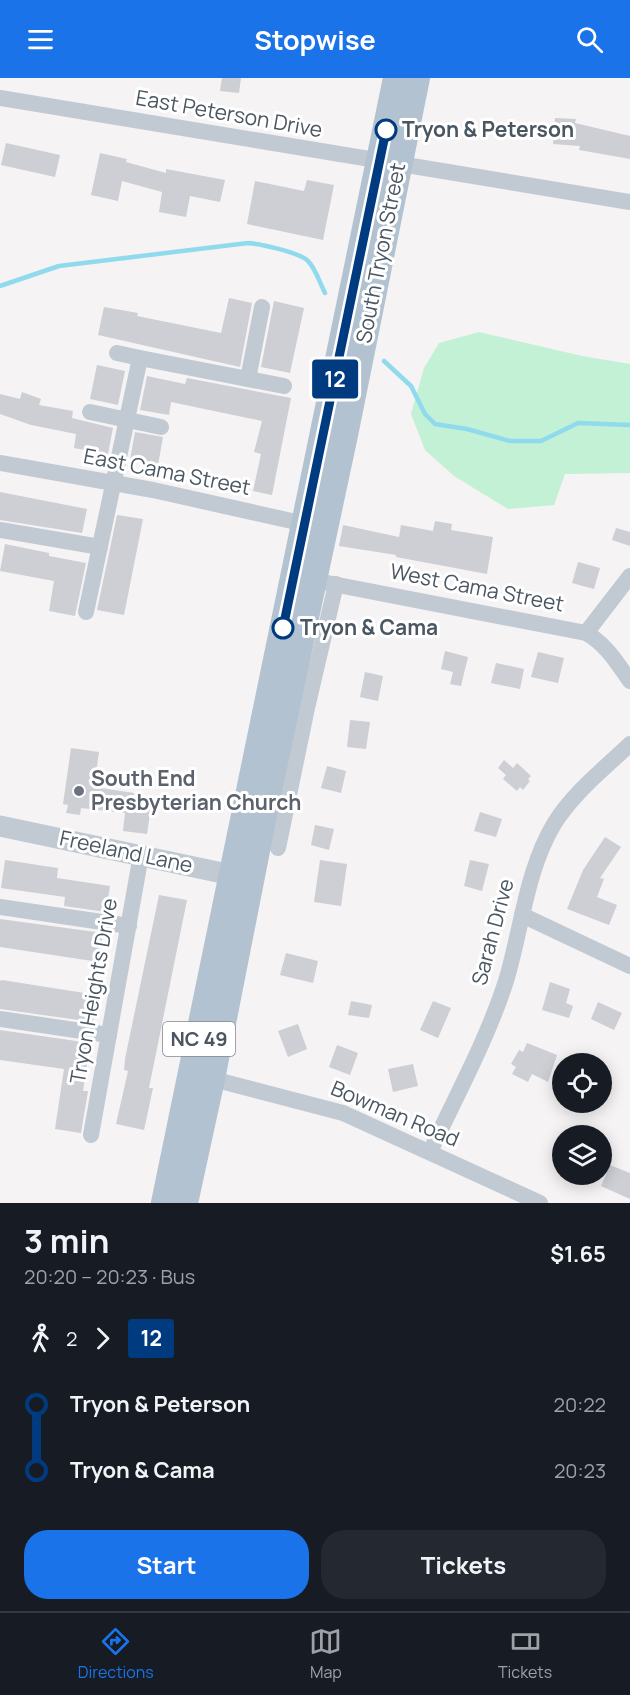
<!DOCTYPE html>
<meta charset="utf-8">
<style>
:root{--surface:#171b24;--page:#242831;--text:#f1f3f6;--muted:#9ea1a6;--line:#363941;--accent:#1a73e8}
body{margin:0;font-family:Manrope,sans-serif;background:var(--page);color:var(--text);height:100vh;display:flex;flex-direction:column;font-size:22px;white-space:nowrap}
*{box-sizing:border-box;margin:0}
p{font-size:20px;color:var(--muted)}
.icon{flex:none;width:33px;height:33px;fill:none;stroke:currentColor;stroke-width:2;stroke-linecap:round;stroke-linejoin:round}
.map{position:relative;height:1125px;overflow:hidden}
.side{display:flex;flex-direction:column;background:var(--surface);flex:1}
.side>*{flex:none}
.badge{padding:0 12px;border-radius:4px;font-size:21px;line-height:39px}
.controls{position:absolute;left:552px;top:975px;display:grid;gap:12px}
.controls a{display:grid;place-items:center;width:60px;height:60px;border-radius:50%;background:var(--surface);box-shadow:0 3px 15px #0003;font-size:30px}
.map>.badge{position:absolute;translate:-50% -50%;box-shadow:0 0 0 3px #fff}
.legs{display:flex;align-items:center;gap:9px;height:66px;padding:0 24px;font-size:20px}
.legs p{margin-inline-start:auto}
.overview{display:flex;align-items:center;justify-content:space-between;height:102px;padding:0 24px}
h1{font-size:33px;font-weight:700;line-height:45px}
.primary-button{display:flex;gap:12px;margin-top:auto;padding:12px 24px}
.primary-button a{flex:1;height:69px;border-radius:24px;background:var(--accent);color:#fff;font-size:24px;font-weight:700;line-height:69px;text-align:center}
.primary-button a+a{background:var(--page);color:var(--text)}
ul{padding:0 24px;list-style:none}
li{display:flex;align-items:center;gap:21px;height:66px;font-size:22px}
li i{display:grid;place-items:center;width:9px;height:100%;margin:0 8px;background:currentColor}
li i::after{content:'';width:15px;height:15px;margin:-8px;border:4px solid;border-radius:50%;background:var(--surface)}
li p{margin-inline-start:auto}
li:first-child i{background:linear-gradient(#0000 50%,currentColor 0)}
li:last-child i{background:linear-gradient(currentColor 50%,#0000 0)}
header{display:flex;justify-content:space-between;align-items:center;height:78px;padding:0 24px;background:var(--accent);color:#fff;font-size:27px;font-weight:700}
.tabs{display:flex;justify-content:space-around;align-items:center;height:84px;border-top:2px solid var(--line);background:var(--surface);font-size:16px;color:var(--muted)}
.tabs a{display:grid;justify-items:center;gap:3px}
.tabs .active{color:var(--accent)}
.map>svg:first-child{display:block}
</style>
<header><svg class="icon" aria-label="menu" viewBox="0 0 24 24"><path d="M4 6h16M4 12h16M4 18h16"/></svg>Stopwise<svg class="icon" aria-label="search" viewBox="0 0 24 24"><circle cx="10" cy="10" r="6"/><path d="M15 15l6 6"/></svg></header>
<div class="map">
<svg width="630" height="1125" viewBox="0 0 630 1125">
<rect width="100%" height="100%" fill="#f5f3f3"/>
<path fill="#c3f1d5" d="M 479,254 L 582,278 L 630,286 L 630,395 L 565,396 L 554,427 L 508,431 L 454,398 L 425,372 L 411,336 L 424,290 L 439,265 Z"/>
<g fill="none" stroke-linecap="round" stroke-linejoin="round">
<g stroke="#90daee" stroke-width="4.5">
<path d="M 0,208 L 59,188 L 248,165 C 261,166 297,174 307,182 C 315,189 320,205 325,215"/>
<path d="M 384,283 L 411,308 L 425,336 L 435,346 L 467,351 L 510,363 L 541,363 L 578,345 L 630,347"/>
</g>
</g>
<g fill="#cdcfd5">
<path d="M 222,0 L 241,0 L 239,15 L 220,13 Z"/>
<path d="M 555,40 L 576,41 L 575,45 L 630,58 L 630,81 L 579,72 L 580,68 L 553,66 Z"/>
<path d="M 6,65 L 60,77 L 55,99 L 1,87 Z"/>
<path d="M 100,75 L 127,81 L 126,84 L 166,95 L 166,91 L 225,102 L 220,124 L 190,118 L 186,139 L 159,134 L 162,114 L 122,103 L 118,123 L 91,117 Z"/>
<path d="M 307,102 L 334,107 L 323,162 L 247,146 L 255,103 L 304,113 Z"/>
<path d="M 229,220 L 252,225 L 240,289 L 98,257 L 104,229 L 138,235 L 137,238 L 221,255 Z"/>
<path d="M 274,223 L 304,230 L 290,295 L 261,289 Z"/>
<path d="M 97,287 L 125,293 L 118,327 L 90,321 Z"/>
<path d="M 147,298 L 185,306 L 187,300 L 291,320 L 272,417 L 253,413 L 261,376 L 254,374 L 262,343 L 171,324 L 169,337 L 140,332 Z"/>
<path d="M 22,314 L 41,321 L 39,327 L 73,333 L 72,340 L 113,350 L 108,376 L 74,370 L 76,356 L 31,347 L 0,336 L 0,316 L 20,321 Z"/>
<path d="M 135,354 L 163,359 L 158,387 L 130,382 Z"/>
<path d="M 0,414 L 87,431 L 82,455 L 0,442 Z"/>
<path d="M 117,437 L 143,441 L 124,537 L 97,532 Z"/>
<path d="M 435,443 L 452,446 L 451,452 L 493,459 L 487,496 L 396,479 L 396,477 L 339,468 L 343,447 L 399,459 L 401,447 L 433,453 Z"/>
<path d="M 616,450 L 630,454 L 630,468 L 612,462 Z"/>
<path d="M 5,466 L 49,475 L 49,478 L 86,485 L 75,538 L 49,533 L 54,503 L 0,493 Z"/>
<path d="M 578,484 L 600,490 L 594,511 L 572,505 Z"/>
<path d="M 445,573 L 468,579 L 461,608 L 450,606 L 453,594 L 441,591 Z"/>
<path d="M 538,574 L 564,580 L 558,605 L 531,599 Z"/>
<path d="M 496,585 L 524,591 L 520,611 L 491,605 Z"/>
<path d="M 365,594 L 383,598 L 378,623 L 360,619 Z"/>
<path d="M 350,642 L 370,644 L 366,671 L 347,669 Z"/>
<path d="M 71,670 L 99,674 L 94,709 L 134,715 L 133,720 L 152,723 L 147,756 L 123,753 L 125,735 L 81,730 L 80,737 L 66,735 L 68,727 L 63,726 Z"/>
<path d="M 504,682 L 513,690 L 517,685 L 531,698 L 528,701 L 530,703 L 523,712 L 520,709 L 517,713 L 503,701 L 506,697 L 498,690 Z"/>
<path d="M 327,688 L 346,693 L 341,715 L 321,710 Z"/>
<path d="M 480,734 L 502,741 L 496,759 L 474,753 Z"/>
<path d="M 315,747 L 334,751 L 329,772 L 311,767 Z"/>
<path d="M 605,759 L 621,769 L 600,800 L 604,801 L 597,819 L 617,827 L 609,847 L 567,831 L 583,792 Z"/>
<path d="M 5,782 L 58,790 L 57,800 L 110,808 L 106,834 L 64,828 L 65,819 L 1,810 Z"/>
<path d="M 320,782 L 347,786 L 341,828 L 314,824 Z"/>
<path d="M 470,782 L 489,786 L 482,813 L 464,808 Z"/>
<path d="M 159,817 L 187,822 L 149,1010 L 153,1010 L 144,1052 L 116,1046 L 128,993 L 124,992 L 125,981 Z"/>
<path d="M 0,841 L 103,855 L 99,884 L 0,869 Z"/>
<path d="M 286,875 L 318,883 L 313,905 L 280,897 Z"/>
<path d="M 2,902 L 97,917 L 93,944 L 0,931 L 0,903 Z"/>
<path d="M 550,904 L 570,911 L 566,925 L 573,928 L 569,940 L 542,932 Z"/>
<path d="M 351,923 L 372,927 L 369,940 L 348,937 Z"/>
<path d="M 433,923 L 451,930 L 438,960 L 420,952 Z"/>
<path d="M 598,924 L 622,935 L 614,952 L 591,941 Z"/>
<path d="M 298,946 L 307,971 L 288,979 L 278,953 Z"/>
<path d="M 0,952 L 90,965 L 83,1013 L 88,1013 L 81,1055 L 55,1051 L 64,991 L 0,982 Z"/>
<path d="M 527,965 L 557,977 L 548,1004 L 532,996 L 528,1004 L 512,996 L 516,989 L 511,986 L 519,972 L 523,974 Z"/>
<path d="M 337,967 L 358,975 L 350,997 L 329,989 Z"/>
<path d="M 413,986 L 418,1008 L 393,1014 L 388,991 Z"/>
<path d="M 610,1087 L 630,1095 L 630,1121 L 601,1108 Z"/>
</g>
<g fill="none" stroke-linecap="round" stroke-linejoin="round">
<g stroke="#c1cad2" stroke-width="16">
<path d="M 0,20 L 630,124"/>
<path d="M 140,280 L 284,308"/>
<path d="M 248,301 L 262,229"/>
<path d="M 90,334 L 161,349"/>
<path d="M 0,385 L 153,412 L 314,448"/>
<path d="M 0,452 L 100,469"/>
<path d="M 307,501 L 586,555 C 606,566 617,585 630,603"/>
<path d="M 86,534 L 140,280 L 117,275"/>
<path d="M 586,555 L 630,498"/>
<path d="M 278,770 L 307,630 L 336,506"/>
<path d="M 0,829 L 129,848"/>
<path d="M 522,837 L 630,888"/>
<path d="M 0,941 L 109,957"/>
<path d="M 205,999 L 343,1035 L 540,1125"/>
<path d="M 91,1057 L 141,777"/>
<path d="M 430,1074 C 456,1018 487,962 506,903 C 522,850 526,793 554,746 C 573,715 604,691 630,666"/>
</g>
<path stroke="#c1cad2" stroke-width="21" d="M 0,748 L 246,800"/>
<g stroke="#b3c2d1" stroke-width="26">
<path d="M 164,1125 L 396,0"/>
<path d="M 185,1125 L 212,1001 L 267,722 L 345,357 L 417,0"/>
</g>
</g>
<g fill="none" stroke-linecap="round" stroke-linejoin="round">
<g stroke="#fff" stroke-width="14">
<path id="line-1" d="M 283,550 L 386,52"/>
</g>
<use href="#line-1" stroke="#003b80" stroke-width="9"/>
</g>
<g fill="#fff" stroke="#003b80" stroke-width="3">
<circle cx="386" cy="52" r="10"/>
<circle cx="283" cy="550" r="10"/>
</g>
<circle fill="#6b7280" stroke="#fff" stroke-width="2" cx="79" cy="713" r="6"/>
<g text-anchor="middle" stroke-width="6" stroke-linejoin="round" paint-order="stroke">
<rect fill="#fff" stroke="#808990" stroke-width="1.5" x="163" y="944" width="72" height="34" rx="4.5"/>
<g font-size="20" font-weight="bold" fill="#4a5661">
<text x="199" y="968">NC 49</text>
</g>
<g font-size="21" fill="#4a5661" stroke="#fff">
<text transform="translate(229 36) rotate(10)" y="7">East Peterson Drive</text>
<text transform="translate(381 175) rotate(-79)" y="7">South Tryon Street</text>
<text transform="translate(167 394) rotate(11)" y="7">East Cama Street</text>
<text transform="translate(477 510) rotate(11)" y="7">West Cama Street</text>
<text transform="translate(126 774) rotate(12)" y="7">Freeland Lane</text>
<text transform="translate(493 854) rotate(-75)" y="7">Sarah Drive</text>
<text transform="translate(94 913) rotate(-80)" y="7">Tryon Heights Drive</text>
<text transform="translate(395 1036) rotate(23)" y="7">Bowman Road</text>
</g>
<g font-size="21" font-weight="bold" fill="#4a5661" stroke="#fff" text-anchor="start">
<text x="402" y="59">Tryon &amp; Peterson</text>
<text x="300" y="557">Tryon &amp; Cama</text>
</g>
<g font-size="21" font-weight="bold" fill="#5b616d" stroke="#fff" text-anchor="start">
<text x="91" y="708">South End<tspan x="91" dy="24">Presbyterian Church</tspan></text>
</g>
</g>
</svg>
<div class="controls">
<a><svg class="icon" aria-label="locate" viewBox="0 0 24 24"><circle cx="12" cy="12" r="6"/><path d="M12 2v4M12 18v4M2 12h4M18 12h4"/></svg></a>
<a><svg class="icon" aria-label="layers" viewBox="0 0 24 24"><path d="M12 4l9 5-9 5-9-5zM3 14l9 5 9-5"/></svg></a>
</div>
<b class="badge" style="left:335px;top:301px;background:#003b80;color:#fff">12</b>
</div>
<section class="side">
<div class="overview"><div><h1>3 min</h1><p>20:20 – 20:23 · Bus</p></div><b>$1.65</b></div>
<div class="legs"><svg class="icon" aria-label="walk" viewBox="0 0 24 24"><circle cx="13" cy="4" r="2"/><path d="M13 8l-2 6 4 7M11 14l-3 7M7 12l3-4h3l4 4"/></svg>2<svg class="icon" aria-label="forward" viewBox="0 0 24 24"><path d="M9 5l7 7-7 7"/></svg><b class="badge" style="background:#003b80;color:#fff">12</b></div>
<ul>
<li><i style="color:#003b80"></i><b>Tryon &amp; Peterson</b><p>20:22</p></li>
<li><i style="color:#003b80"></i><b>Tryon &amp; Cama</b><p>20:23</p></li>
</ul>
<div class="primary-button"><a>Start</a><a>Tickets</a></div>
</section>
<nav class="tabs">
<a class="active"><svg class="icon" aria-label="directions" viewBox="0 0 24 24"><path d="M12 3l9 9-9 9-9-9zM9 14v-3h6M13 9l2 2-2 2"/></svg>Directions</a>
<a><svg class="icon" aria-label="map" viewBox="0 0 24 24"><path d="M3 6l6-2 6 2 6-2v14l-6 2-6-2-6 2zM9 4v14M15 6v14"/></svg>Map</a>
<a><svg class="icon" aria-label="tickets" viewBox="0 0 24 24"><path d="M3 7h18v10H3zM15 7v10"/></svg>Tickets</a>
</nav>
